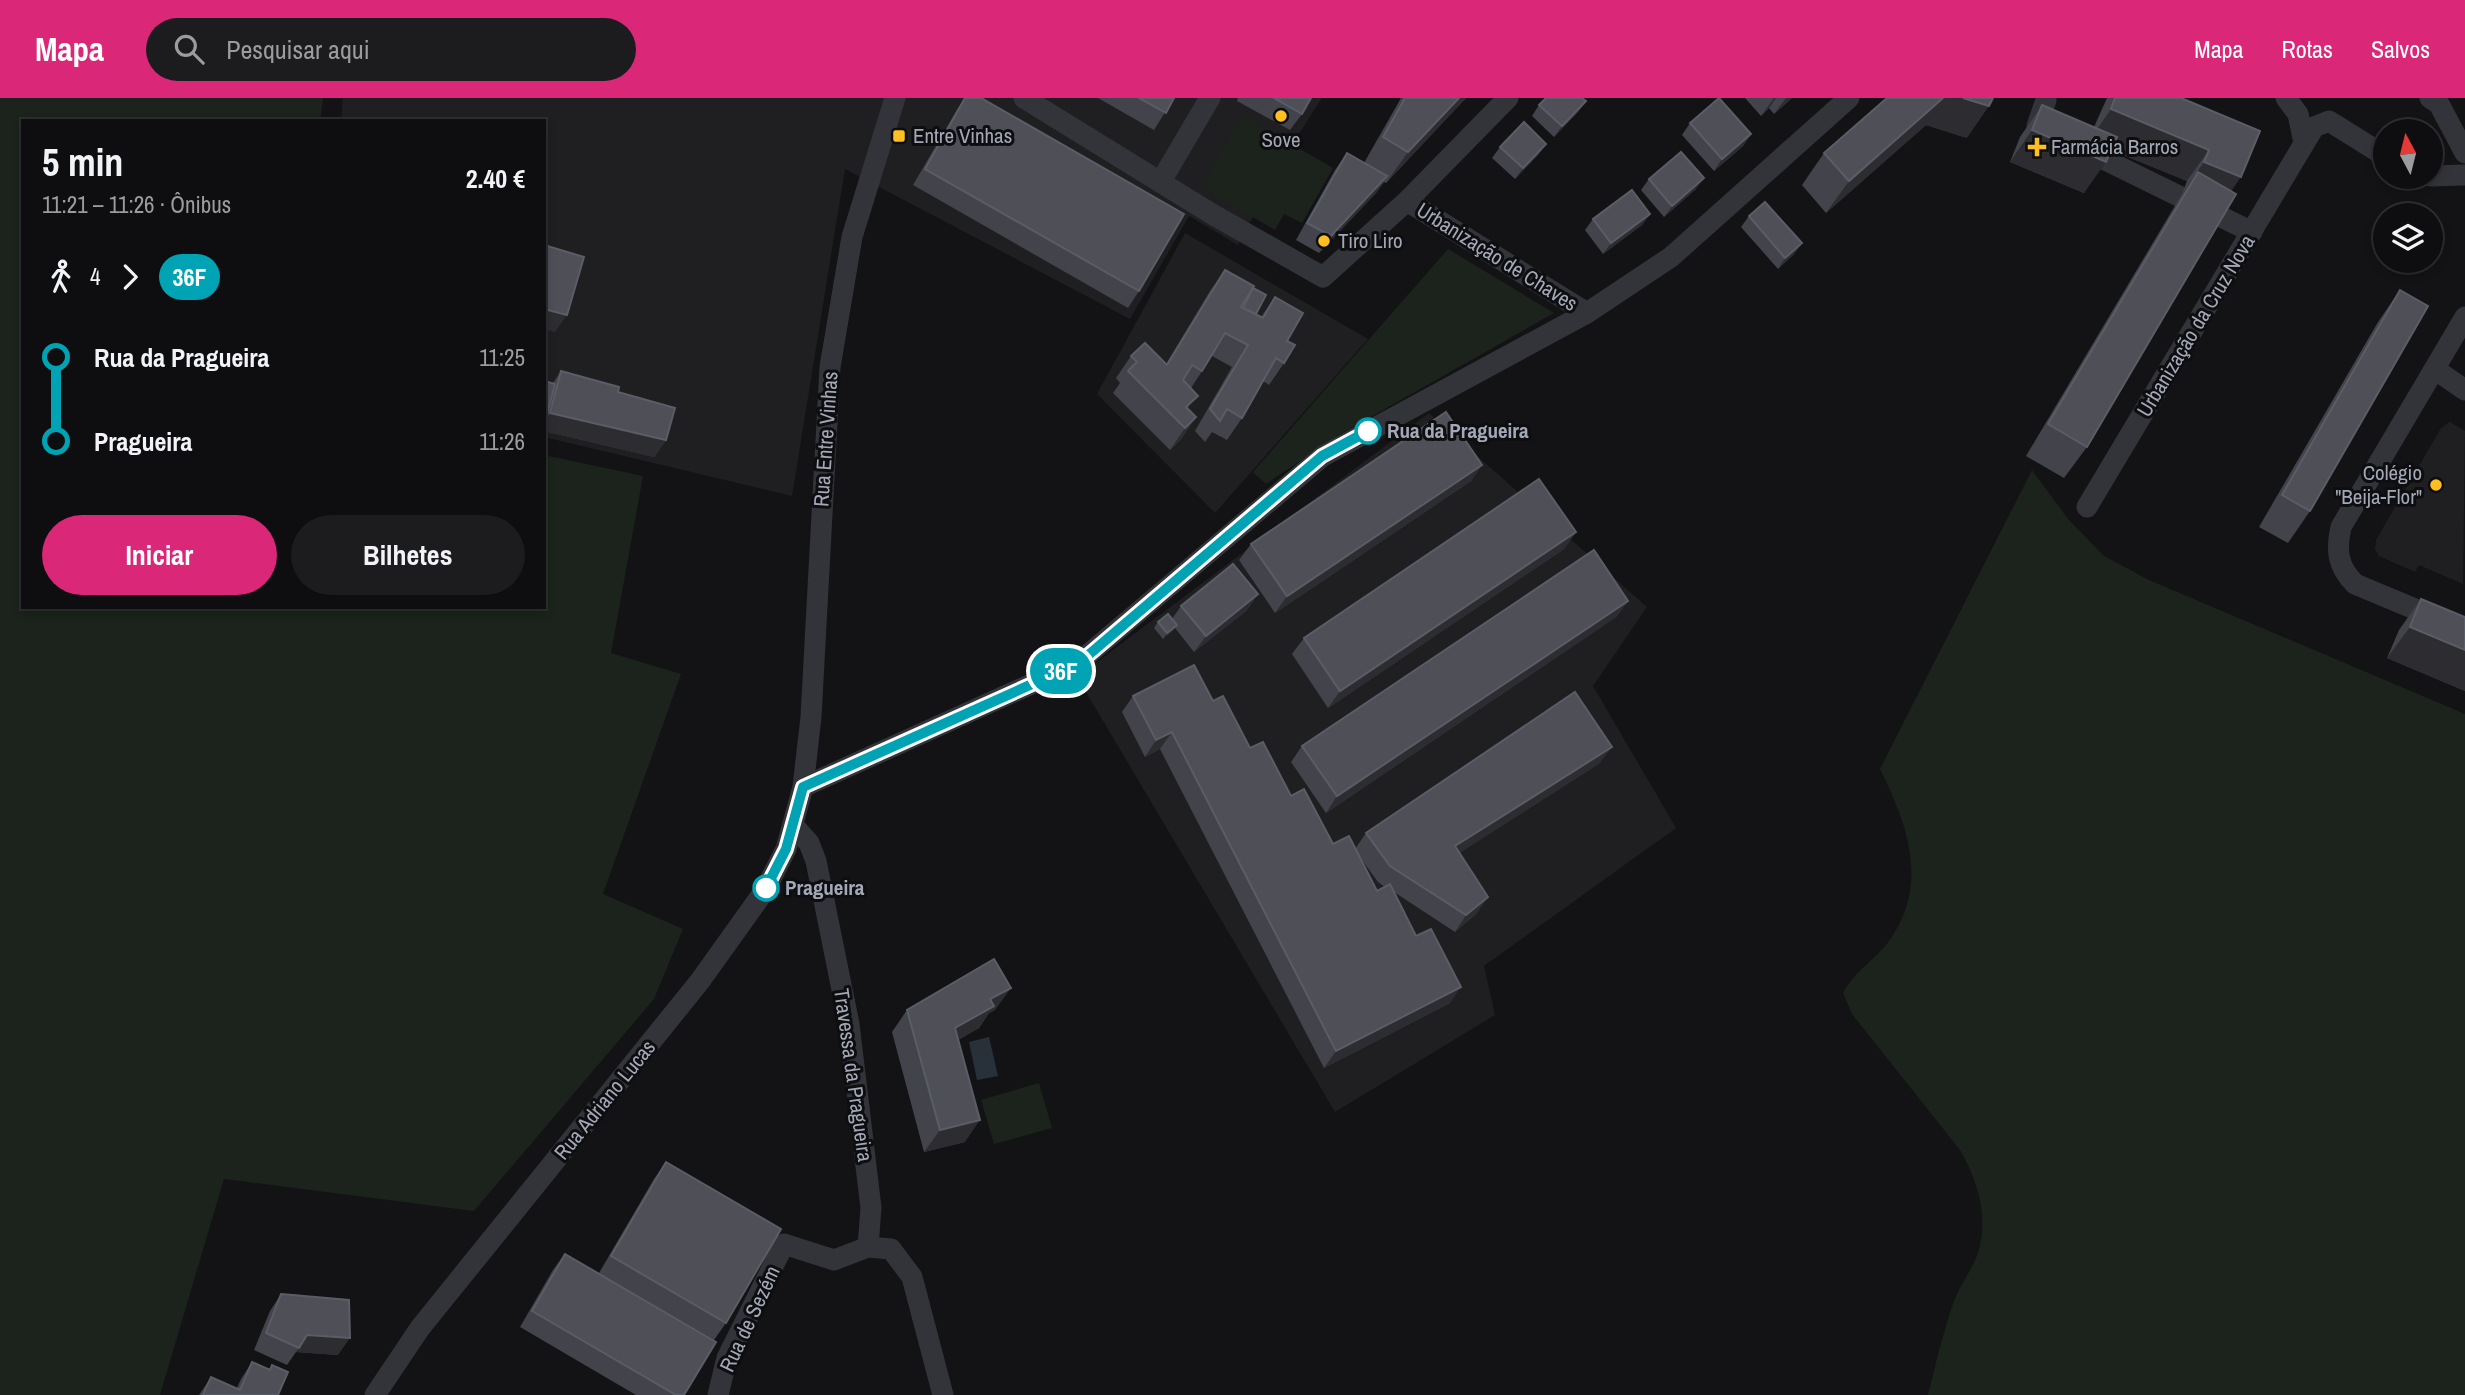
<!DOCTYPE html>
<html lang="pt">
<meta charset="utf-8">
<style>
:root{--surface:#0e0e10;--page:#1c1c1e;--text:#f1f3f6;--muted:#9b9c9f;--line:#2e2e30;--accent:#db2777}
body{margin:0;font-family:"Archivo Narrow",sans-serif;background:var(--page);color:var(--text);height:100vh;display:flex;flex-direction:column;font-size:26px;white-space:nowrap}
*{box-sizing:border-box;margin:0}
p{font-size:23px;color:var(--muted)}
.icon{flex:none;width:38px;height:38px;fill:none;stroke:currentColor;stroke-width:2;stroke-linecap:round;stroke-linejoin:round}
.map{position:relative;flex:1;overflow:hidden}
.drawer{position:absolute;left:21px;top:21px;width:525px;height:490px;display:flex;flex-direction:column;background:var(--surface);border-radius:0px;box-shadow:0 4px 10px #0003,0 0 0 2px var(--line)}
.drawer>*{flex:none}
.badge{padding:0 14px;border-radius:23px;font-size:24px;line-height:46px}
.needle{width:46px;rotate:353deg}
.fabs{position:absolute;left:2373px;top:21px;display:grid;gap:14px}
.fabs a{display:grid;place-items:center;width:70px;height:70px;border-radius:50%;background:var(--surface);box-shadow:0 4px 10px #0003,0 0 0 2px var(--line);font-size:35px}
.map>.badge{position:absolute;translate:-50% -50%;box-shadow:0 0 0 4px #fff}
.legs{display:flex;align-items:center;gap:10px;height:77px;padding:0 21px;font-size:23px}
.legs p{margin-inline-start:auto}
.summary{display:flex;align-items:center;justify-content:space-between;height:119px;padding:0 21px}
h1{font-size:38px;font-weight:800;line-height:52px}
.cta{display:flex;gap:14px;margin-top:auto;padding:14px 21px}
.cta a{flex:1;height:80px;border-radius:42px;background:var(--accent);color:#fff;font-size:28px;font-weight:800;line-height:80px;text-align:center}
.cta a+a{background:var(--page);color:var(--text)}
ul{padding:0 21px;list-style:none}
li{display:flex;align-items:center;gap:24px;height:84px;font-size:26px}
li i{display:grid;place-items:center;width:10px;height:100%;margin:0 9px;background:currentColor}
li i::after{content:'';width:18px;height:18px;margin:-9px;border:5px solid;border-radius:50%;background:var(--surface)}
li p{margin-inline-start:auto}
li:first-child i{background:linear-gradient(#0000 50%,currentColor 0)}
li:last-child i{background:linear-gradient(currentColor 50%,#0000 0)}
header{display:flex;align-items:center;gap:42px;box-sizing:border-box;height:98px;padding:0 35px;background:var(--accent);color:#fff}
header strong{font-size:33px}
nav{display:flex;gap:38px;margin-inline-start:auto;font-size:24px}
.search{width:490px;height:63px;background:var(--page);display:flex;align-items:center;gap:18px;box-sizing:border-box;padding:0 24px;border-radius:38px;color:var(--muted);font-size:26px}
.map>svg:first-child{display:block}
</style>
<header>
<strong>Mapa</strong>
<div class="search"><svg class="icon" aria-label="search" viewBox="0 0 24 24"><circle cx="10" cy="10" r="6"/><path d="M15 15l6 6"/></svg>Pesquisar aqui</div>
<nav><a>Mapa</a><a>Rotas</a><a>Salvos</a></nav>
</header>
<div class="map">
<svg width="2465" height="1297" viewBox="0 0 2465 1297">
<rect width="100%" height="100%" fill="#131315"/>
<g fill="#1f1f22">
<path d="M 343,0 L 1322,0 L 1291,48 L 1238,147 L 1189,118 L 1130,221 L 845,71 L 792,398 L 544,339 L 544,23 L 341,23 Z"/>
<path d="M 1185,135 L 1368,241 L 1215,415 L 1097,296 Z"/>
<path d="M 1429,315 L 1647,509 L 1593,588 L 1676,730 L 1484,868 L 1495,917 L 1335,1014 L 1077,579 Z"/>
<path d="M 2450,324 L 2465,333 L 2463,486 L 2419,467 L 2415,474 L 2379,458 L 2375,451 L 2376,442 L 2441,330 Z"/>
</g>
<g fill="#1b231c">
<path d="M 0,0 L 323,0 L 320,23 L 23,23 L 23,509 L 544,509 L 544,357 L 643,378 L 611,555 L 681,576 L 603,796 L 683,831 L 654,901 L 474,1113 L 224,1081 L 160,1297 L 0,1297 Z"/>
<path d="M 1242,17 L 1333,70 L 1302,125 L 1284,116 L 1275,132 L 1202,90 Z"/>
<path d="M 1448,151 L 1554,215 L 1339,337 L 1266,386 L 1253,374 Z"/>
<path d="M 2032,372 L 2068,421 L 2104,458 L 2149,482 L 2465,616 L 2465,1297 L 1928,1297 C 1936,1265 1943,1234 1954,1203 C 1960,1187 1972,1172 1978,1155 C 1989,1119 1978,1083 1960,1052 L 1852,916 L 1843,895 C 1853,875 1872,864 1886,847 C 1931,789 1908,728 1880,671 Z"/>
<path d="M 1039,985 L 1052,1030 L 994,1046 L 981,1002 Z"/>
</g>
<path fill="#28313a" d="M 989,939 L 998,978 L 977,982 L 969,944 Z"/>
<g fill="none" stroke-linecap="round" stroke-linejoin="round">
<g stroke="#33343a" stroke-width="21">
<path d="M 1024,0 L 1212,116 L 1323,179 L 1407,103 L 1508,0"/>
<path d="M 2286,0 L 2298,16 L 2304,45"/>
<path d="M 2430,0 L 2439,6 L 2465,55"/>
<path d="M 2043,31 L 2037,28 L 2046,2"/>
<path d="M 2081,50 L 2252,134"/>
<path d="M 2431,78 L 2465,77"/>
<path d="M 1161,83 L 1210,0"/>
<path d="M 1407,103 L 1587,215"/>
<path d="M 2465,219 L 2341,429 C 2336,452 2337,468 2355,486 L 2465,532"/>
<path d="M 2436,272 L 2465,292"/>
<path d="M 2087,409 L 2314,29 L 2329,23 L 2385,58"/>
<path d="M 803,689 L 1078,565 L 1323,358 L 1587,215 L 1671,159 L 1849,0"/>
<path d="M 868,1149 L 891,1151 L 912,1179 L 943,1297"/>
<path d="M 375,1297 L 420,1230 L 700,883 L 765,792 L 786,751 L 803,689 L 811,619 L 830,269 L 852,139 L 895,0"/>
<path d="M 718,1297 L 727,1260 L 784,1146 L 834,1162 L 868,1149 L 871,1110 L 849,926 L 816,763 L 809,745 L 793,727"/>
</g>
</g>
<g fill="#43444b" fill-rule="evenodd">
<path d="M 965,0 L 981,0 L 1139,193 L 1128,210 L 913,87 L 958,10 Z"/>
<path d="M 1098,0 L 1174,0 L 1154,32 Z"/>
<path d="M 1238,0 L 1311,0 L 1302,16 L 1290,32 L 1237,3 Z"/>
<path d="M 1401,0 L 1466,0 L 1386,85 L 1384,84 L 1376,95 L 1319,155 L 1296,142 L 1335,72 L 1347,55 L 1364,65 Z"/>
<path d="M 1745,0 L 1792,0 L 1774,16 L 1769,10 L 1761,18 Z"/>
<path d="M 1887,0 L 1967,40 L 1926,27 L 1826,115 L 1802,87 L 1824,55 Z"/>
<path d="M 2107,0 L 2181,0 L 2231,93 L 2087,349 L 2064,380 L 2026,358 L 2182,96 L 2187,83 L 2111,52 L 2084,95 L 2010,64 L 2020,39 L 2042,7 L 2094,29 Z"/>
<path d="M 1586,3 L 1578,14 L 1554,39 L 1532,18 L 1539,7 Z"/>
<path d="M 1690,25 L 1751,36 L 1743,48 L 1714,73 L 1682,37 Z"/>
<path d="M 1546,46 L 1538,57 L 1515,81 L 1492,60 L 1500,49 Z"/>
<path d="M 1649,81 L 1696,91 L 1664,119 L 1641,92 Z"/>
<path d="M 1650,116 L 1642,127 L 1603,156 L 1585,132 L 1593,121 Z"/>
<path d="M 1749,118 L 1802,145 L 1794,156 L 1778,171 L 1741,129 Z"/>
<path d="M 1225,172 L 1241,209 L 1243,209 L 1253,190 L 1256,216 L 1261,219 L 1275,199 L 1287,243 L 1284,265 L 1269,287 L 1263,283 L 1242,320 L 1227,342 L 1212,334 L 1205,344 L 1195,333 L 1232,269 L 1212,258 L 1191,290 L 1188,312 L 1196,319 L 1181,341 L 1170,352 L 1113,295 L 1120,285 L 1116,280 L 1131,258 L 1166,266 L 1210,193 Z"/>
<path d="M 2400,192 L 2310,413 L 2288,445 L 2259,429 L 2378,224 Z"/>
<path d="M 561,273 L 618,294 L 666,342 L 654,359 L 544,333 L 544,283 L 553,285 Z"/>
<path d="M 1482,367 L 1471,383 L 1275,515 L 1239,462 L 1251,446 Z"/>
<path d="M 1576,434 L 1564,451 L 1328,610 L 1292,556 L 1304,540 Z"/>
<path d="M 1258,496 L 1246,513 L 1194,554 L 1175,530 L 1163,541 L 1154,530 L 1158,524 L 1172,521 L 1181,508 Z"/>
<path d="M 2421,501 L 2465,519 L 2465,593 L 2387,560 L 2399,532 Z"/>
<path d="M 1628,503 L 1616,519 L 1326,715 L 1291,664 L 1302,648 Z"/>
<path d="M 1133,598 L 1213,603 L 1250,650 L 1333,746 L 1355,751 L 1366,735 L 1600,665 L 1459,755 L 1488,799 L 1476,816 L 1455,834 L 1394,794 L 1450,905 L 1324,970 L 1160,651 L 1145,659 L 1122,614 ZM 1359,758 L 1378,784 L 1385,789 L 1377,793 Z"/>
<path d="M 907,912 L 995,912 L 989,915 L 979,930 L 958,942 L 965,1044 L 924,1054 L 892,934 Z"/>
<path d="M 666,1064 L 726,1225 L 714,1242 L 599,1175 L 654,1081 Z"/>
<path d="M 565,1156 L 684,1297 L 636,1297 L 520,1229 L 553,1172 Z"/>
<path d="M 281,1196 L 338,1257 L 296,1254 L 287,1267 L 254,1252 L 270,1213 Z"/>
<path d="M 252,1264 L 269,1271 L 272,1267 L 278,1297 L 199,1297 L 211,1279 L 237,1290 L 241,1281 Z"/>
</g>
<g fill="#2c2c31">
<path d="M 1459,0 L 1466,0 L 1386,85 L 1408,54 Z"/>
<path d="M 1774,0 L 1776,0 L 1769,10 L 1761,18 Z"/>
<path d="M 1786,0 L 1792,0 L 1774,16 Z"/>
<path d="M 1943,0 L 1963,0 L 1989,8 L 1967,40 L 1926,27 L 1826,115 L 1849,83 Z"/>
<path d="M 1586,3 L 1578,14 L 1554,39 L 1562,28 Z"/>
<path d="M 2111,11 L 2209,52 L 2187,83 L 2089,43 Z"/>
<path d="M 2032,32 L 2106,64 L 2084,95 L 2010,64 Z"/>
<path d="M 1751,36 L 1743,48 L 1714,73 L 1722,61 Z"/>
<path d="M 1546,46 L 1538,57 L 1515,81 L 1523,70 Z"/>
<path d="M 2204,64 L 2241,79 L 2219,111 L 2198,74 L 2182,96 Z"/>
<path d="M 1387,78 L 1376,95 L 1319,155 L 1331,138 Z"/>
<path d="M 1704,80 L 1696,91 L 1664,119 L 1672,108 Z"/>
<path d="M 1650,116 L 1642,127 L 1603,156 L 1611,145 Z"/>
<path d="M 1802,145 L 1794,156 L 1778,171 L 1785,160 Z"/>
<path d="M 544,211 L 567,217 L 555,234 L 544,231 Z"/>
<path d="M 550,315 L 666,342 L 654,359 L 544,333 L 544,323 Z"/>
<path d="M 1196,319 L 1181,341 L 1170,352 L 1185,330 Z"/>
<path d="M 1482,367 L 1471,383 L 1275,515 L 1287,498 Z"/>
<path d="M 1576,434 L 1564,451 L 1328,610 L 1340,593 Z"/>
<path d="M 1258,496 L 1246,513 L 1194,554 L 1206,538 Z"/>
<path d="M 1628,503 L 1616,519 L 1326,715 L 1337,698 Z"/>
<path d="M 1177,527 L 1173,533 L 1163,541 L 1167,535 Z"/>
<path d="M 2410,529 L 2465,552 L 2465,593 L 2387,560 Z"/>
<path d="M 1172,634 L 1160,651 L 1145,659 L 1156,642 Z"/>
<path d="M 1612,649 L 1600,665 L 1444,765 L 1455,748 Z"/>
<path d="M 1488,799 L 1476,816 L 1455,834 L 1466,817 Z"/>
<path d="M 1461,889 L 1450,905 L 1324,970 L 1336,953 Z"/>
<path d="M 1011,890 L 995,912 L 989,915 L 979,930 L 940,952 L 955,930 L 990,901 Z"/>
<path d="M 980,1022 L 965,1044 L 924,1054 L 940,1032 Z"/>
<path d="M 307,1237 L 350,1240 L 338,1257 L 296,1254 Z"/>
</g>
<g fill="#4e4f57" stroke="#5b5d66" stroke-width="2">
<path d="M 965,0 L 981,0 L 1184,116 L 1139,193 L 925,71 Z"/>
<path d="M 1139,0 L 1174,0 L 1166,15 Z"/>
<path d="M 1274,0 L 1311,0 L 1302,16 Z"/>
<path d="M 1405,0 L 1459,0 L 1408,54 L 1383,39 Z"/>
<path d="M 1546,0 L 1582,0 L 1586,3 L 1562,28 L 1539,7 Z"/>
<path d="M 1719,0 L 1751,36 L 1722,61 L 1690,25 Z"/>
<path d="M 1887,0 L 1943,0 L 1849,83 L 1824,55 Z"/>
<path d="M 1963,0 L 1993,0 L 1989,8 Z"/>
<path d="M 2115,0 L 2181,0 L 2260,33 L 2241,79 L 2204,64 L 2209,52 L 2111,11 Z"/>
<path d="M 2042,7 L 2117,39 L 2106,64 L 2032,32 Z"/>
<path d="M 1524,24 L 1546,46 L 1523,70 L 1500,49 Z"/>
<path d="M 1681,54 L 1704,80 L 1672,108 L 1649,81 Z"/>
<path d="M 1347,55 L 1387,78 L 1331,138 L 1307,125 Z"/>
<path d="M 2198,74 L 2236,96 L 2087,349 L 2048,326 Z"/>
<path d="M 1632,92 L 1650,116 L 1611,145 L 1593,121 Z"/>
<path d="M 1765,104 L 1802,145 L 1785,160 L 1749,118 Z"/>
<path d="M 544,147 L 584,159 L 567,217 L 544,211 Z"/>
<path d="M 1225,172 L 1254,188 L 1241,209 L 1263,220 L 1275,199 L 1303,215 L 1287,243 L 1295,247 L 1284,265 L 1276,260 L 1242,320 L 1227,311 L 1220,323 L 1210,311 L 1248,247 L 1225,235 L 1202,273 L 1192,267 L 1183,282 L 1198,298 L 1186,309 L 1196,319 L 1185,330 L 1128,273 L 1137,264 L 1131,258 L 1145,245 L 1167,267 Z"/>
<path d="M 1253,190 L 1266,197 L 1256,216 L 1243,210 Z"/>
<path d="M 2400,192 L 2428,208 L 2310,413 L 2282,397 Z"/>
<path d="M 561,273 L 619,289 L 618,294 L 675,310 L 666,342 L 550,315 Z"/>
<path d="M 544,283 L 555,286 L 547,316 L 544,315 Z"/>
<path d="M 1446,314 L 1482,367 L 1287,498 L 1251,446 Z"/>
<path d="M 1539,381 L 1576,434 L 1340,593 L 1304,540 Z"/>
<path d="M 1594,452 L 1628,503 L 1337,698 L 1302,648 Z"/>
<path d="M 1233,466 L 1258,496 L 1206,538 L 1181,508 Z"/>
<path d="M 2421,501 L 2465,519 L 2465,552 L 2410,529 Z"/>
<path d="M 1168,516 L 1177,527 L 1167,535 L 1158,524 Z"/>
<path d="M 1194,567 L 1213,603 L 1223,598 L 1250,650 L 1263,644 L 1291,698 L 1304,691 L 1333,746 L 1349,738 L 1377,793 L 1390,786 L 1416,838 L 1431,831 L 1461,889 L 1336,953 L 1172,634 L 1156,642 L 1133,598 Z"/>
<path d="M 1575,594 L 1612,649 L 1455,748 L 1488,799 L 1466,817 L 1390,768 L 1366,735 Z"/>
<path d="M 994,861 L 1011,890 L 990,901 L 994,908 L 955,930 L 980,1022 L 940,1032 L 907,912 Z"/>
<path d="M 666,1064 L 781,1131 L 726,1225 L 611,1158 Z"/>
<path d="M 565,1156 L 716,1244 L 684,1297 L 676,1297 L 532,1213 Z"/>
<path d="M 281,1196 L 349,1202 L 350,1240 L 307,1237 L 299,1250 L 266,1235 Z"/>
<path d="M 252,1264 L 270,1272 L 272,1267 L 288,1274 L 278,1297 L 203,1297 L 211,1279 L 240,1292 Z"/>
</g>
<g fill="none" stroke-linecap="round" stroke-linejoin="round">
<g stroke="#fff" stroke-width="16">
<path id="line-1" d="M 766,790 L 786,751 L 803,689 L 1079,565 L 1322,358 L 1368,333"/>
</g>
<use href="#line-1" stroke="#00a3b4" stroke-width="10"/>
</g>
<g fill="#ffbf21" stroke="#0e0e10" stroke-width="2.5">
<circle cx="1281" cy="18" r="7"/>
<rect x="892" y="31" width="14" height="14" rx="3.5"/>
<path d="M2033.5 38.5h7v7h7v7h-7v7h-7v-7h-7v-7h7z"/>
<circle cx="1324" cy="143" r="7"/>
<circle cx="2436" cy="387" r="7"/>
</g>
<g fill="#fff" stroke="#00a3b4" stroke-width="3.5">
<circle cx="1368" cy="333" r="12"/>
<circle cx="766" cy="790" r="12"/>
</g>
<g text-anchor="middle" stroke-width="6" stroke-linejoin="round" paint-order="stroke">
<g font-size="21" fill="#a3a8b7" stroke="#0e0e10" text-anchor="start">
<text x="913" y="45">Entre Vinhas</text>
<text x="1281" y="49" text-anchor="middle">Sove</text>
<text x="2051" y="56">Farmácia Barros</text>
<text x="1338" y="150">Tiro Liro</text>
<text x="2422" y="382" text-anchor="end">Colégio<tspan x="2422" dy="24">"Beija-Flor"</tspan></text>
</g>
<g font-size="21" fill="#a3a8b7" stroke="#0e0e10">
<text transform="translate(1497 159) rotate(32)" y="7">Urbanização de Chaves</text>
<text transform="translate(2196 228) rotate(-59)" y="7">Urbanização da Cruz Nova</text>
<text transform="translate(826 341) rotate(-86)" y="7">Rua Entre Vinhas</text>
<text transform="translate(853 977) rotate(82)" y="7">Travessa da Pragueira</text>
<text transform="translate(605 1002) rotate(-51)" y="7">Rua Adriano Lucas</text>
<text transform="translate(750 1221) rotate(-65)" y="7">Rua de Sezém</text>
</g>
<g font-size="21" font-weight="bold" fill="#a3a8b7" stroke="#0e0e10" text-anchor="start">
<text x="1387" y="340">Rua da Pragueira</text>
<text x="785" y="797">Pragueira</text>
</g>
</g>
</svg>
<div class="fabs">
<a><svg class="needle" viewBox="-14 -14 28 28"><path d="M0-13l5 13h-10z" fill="#e53935"/><path d="M0 13l5-13h-10z" fill="#9b9c9f"/></svg></a>
<a><svg class="icon" aria-label="layers" viewBox="0 0 24 24"><path d="M12 4l9 5-9 5-9-5zM3 14l9 5 9-5"/></svg></a>
</div>
<b class="badge" style="left:1061px;top:573px;background:#00a3b4;color:#fff">36F</b>
<section class="drawer">
<div class="summary"><div><h1>5 min</h1><p>11:21 – 11:26 · Ônibus</p></div><b>2.40 €</b></div>
<div class="legs"><svg class="icon" aria-label="walk" viewBox="0 0 24 24"><circle cx="13" cy="4" r="2"/><path d="M13 8l-2 6 4 7M11 14l-3 7M7 12l3-4h3l4 4"/></svg>4<svg class="icon" aria-label="forward" viewBox="0 0 24 24"><path d="M9 5l7 7-7 7"/></svg><b class="badge" style="background:#00a3b4;color:#fff">36F</b></div>
<ul>
<li><i style="color:#00a3b4"></i><b>Rua da Pragueira</b><p>11:25</p></li>
<li><i style="color:#00a3b4"></i><b>Pragueira</b><p>11:26</p></li>
</ul>
<div class="cta"><a>Iniciar</a><a>Bilhetes</a></div>
</section>
</div>
